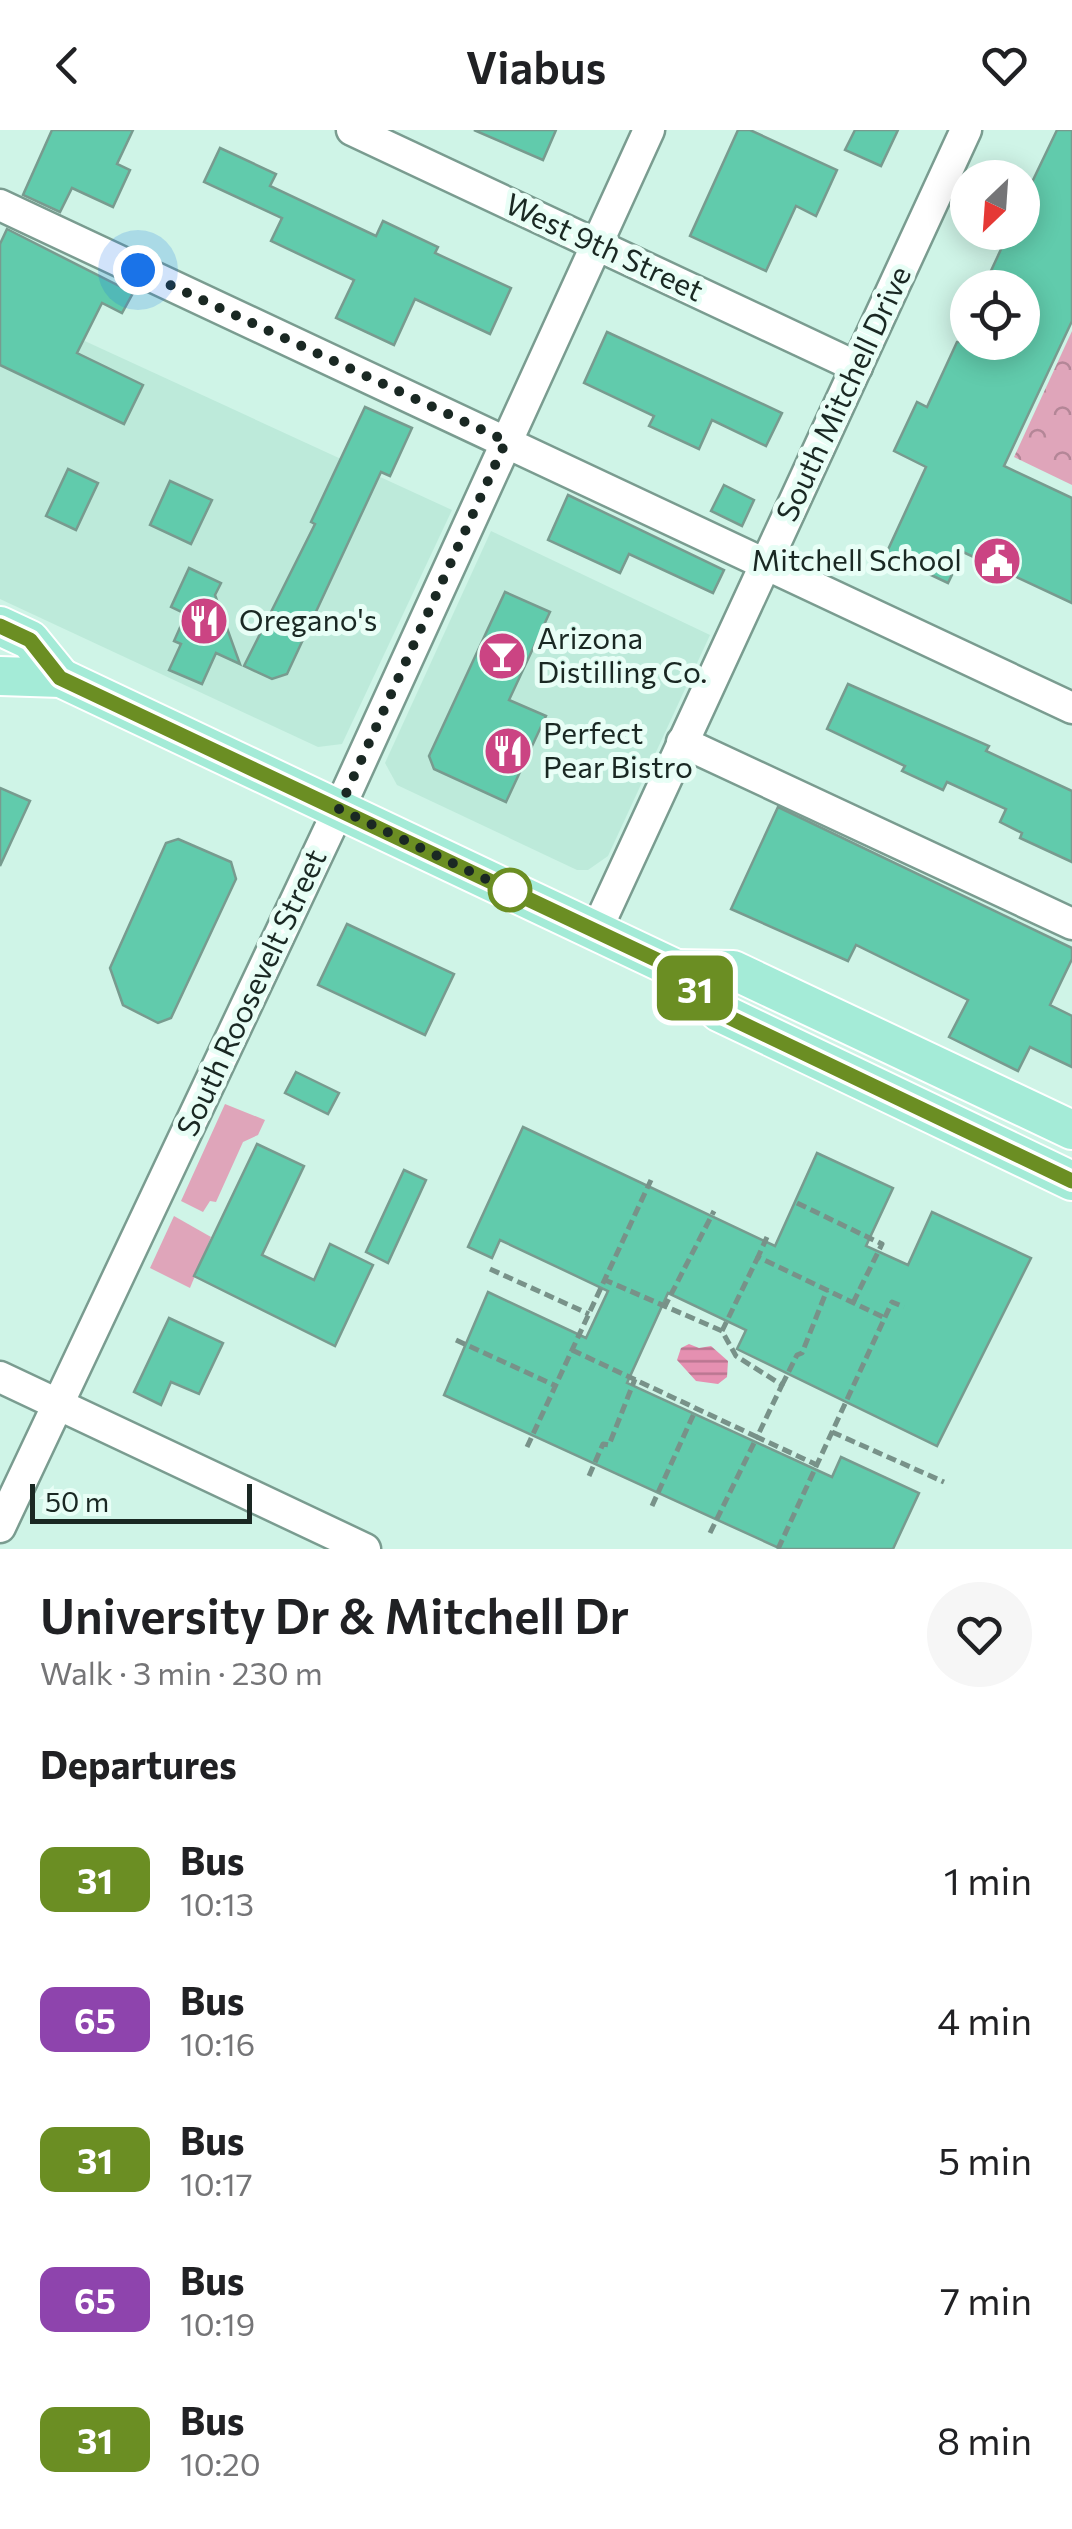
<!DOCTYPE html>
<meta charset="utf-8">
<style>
:root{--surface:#fff;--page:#f6f6f6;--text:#202124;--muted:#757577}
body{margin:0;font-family:Commissioner,sans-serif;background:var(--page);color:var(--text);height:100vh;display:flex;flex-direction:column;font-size:38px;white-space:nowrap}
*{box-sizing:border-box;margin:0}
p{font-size:32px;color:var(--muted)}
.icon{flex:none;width:55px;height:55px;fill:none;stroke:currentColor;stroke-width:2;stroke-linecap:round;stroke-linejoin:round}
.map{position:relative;height:1419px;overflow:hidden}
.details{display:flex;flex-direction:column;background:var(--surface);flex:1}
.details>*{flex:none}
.badge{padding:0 20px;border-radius:15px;font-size:35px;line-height:65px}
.needle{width:65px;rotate:205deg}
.tools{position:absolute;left:950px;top:30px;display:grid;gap:20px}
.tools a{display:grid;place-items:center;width:90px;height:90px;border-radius:50%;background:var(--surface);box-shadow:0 5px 25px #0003;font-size:50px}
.scale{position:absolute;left:30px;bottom:25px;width:222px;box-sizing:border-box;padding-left:10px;border:5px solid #1a2823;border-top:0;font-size:28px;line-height:35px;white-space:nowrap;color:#1a2823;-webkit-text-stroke:8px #e8fef6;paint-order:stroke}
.you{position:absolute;width:50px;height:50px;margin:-25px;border:8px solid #fff;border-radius:50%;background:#1a73e8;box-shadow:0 0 0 15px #1a73e833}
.map>.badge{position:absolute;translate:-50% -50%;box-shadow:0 0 0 5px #fff}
h2{padding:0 40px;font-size:38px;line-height:90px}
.round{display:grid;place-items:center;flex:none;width:105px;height:105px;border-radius:52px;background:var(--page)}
.overview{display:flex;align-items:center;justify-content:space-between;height:170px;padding:0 40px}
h1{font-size:48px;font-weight:600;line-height:75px}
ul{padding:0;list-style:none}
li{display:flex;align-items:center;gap:30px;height:140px;padding:0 40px}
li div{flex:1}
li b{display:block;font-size:38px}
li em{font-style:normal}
li .badge{min-width:110px;font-weight:700;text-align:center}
header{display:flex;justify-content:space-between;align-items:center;height:130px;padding:0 40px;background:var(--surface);font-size:45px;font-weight:600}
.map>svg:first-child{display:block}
</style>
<header><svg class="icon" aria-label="back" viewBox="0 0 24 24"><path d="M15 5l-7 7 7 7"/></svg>Viabus<svg class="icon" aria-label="heart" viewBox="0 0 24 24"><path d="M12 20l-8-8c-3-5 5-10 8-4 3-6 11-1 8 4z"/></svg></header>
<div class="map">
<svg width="1072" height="1419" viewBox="0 0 1072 1419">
<defs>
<pattern id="park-crowns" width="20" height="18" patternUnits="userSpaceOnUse" patternTransform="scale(2.5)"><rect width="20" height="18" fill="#dfa5ba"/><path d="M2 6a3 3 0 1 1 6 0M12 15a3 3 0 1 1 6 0" fill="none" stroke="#b48697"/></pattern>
<pattern id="water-rules" width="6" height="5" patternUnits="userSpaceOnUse" patternTransform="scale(2.5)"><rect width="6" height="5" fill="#e590b1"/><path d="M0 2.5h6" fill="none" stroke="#b97690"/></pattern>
</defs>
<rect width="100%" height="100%" fill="#cff4e7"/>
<g fill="#bdeada">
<path d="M 0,172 L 452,380 L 342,614 L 318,617 L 0,469 Z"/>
<path d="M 491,401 L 710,505 L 608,726 L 588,740 L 577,740 L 397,655 L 385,633 Z"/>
</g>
<g fill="#dfa5ba">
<path d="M 225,974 L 265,990 L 258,1005 L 243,1012 L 216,1072 L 210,1071 L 203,1082 L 181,1071 Z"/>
<path d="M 174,1086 L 211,1107 L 190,1158 L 150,1138 Z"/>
</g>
<path fill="url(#park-crowns)" d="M 1072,201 L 1072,355 L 1014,327 Z"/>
<path fill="url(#water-rules)" d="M 689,1214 L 699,1218 L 711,1216 L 728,1231 L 727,1247 L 718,1254 L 696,1251 L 677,1230 L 681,1218 Z"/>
<g fill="#61cbac" stroke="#789b8f" stroke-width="2.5">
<path d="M 52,0 L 133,0 L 117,34 L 130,40 L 113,77 L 72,58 L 60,82 L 23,65 Z"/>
<path d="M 474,0 L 556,0 L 543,30 Z"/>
<path d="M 738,0 L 750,0 L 837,40 L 816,86 L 796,76 L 766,141 L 690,106 Z"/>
<path d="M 855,0 L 898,0 L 881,36 L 845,20 Z"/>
<path d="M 1057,0 L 1072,0 L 1072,191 L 1004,336 L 1072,368 L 1072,473 L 963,422 L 948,453 L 886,424 L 926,337 L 894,321 L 917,272 L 927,277 L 957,212 L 1022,212 L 1022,158 L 983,158 L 1009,102 L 1022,102 L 1022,73 Z"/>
<path d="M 220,18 L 276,44 L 270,56 L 376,106 L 383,91 L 438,117 L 435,123 L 511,158 L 490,204 L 415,169 L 394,215 L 336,188 L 354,150 L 271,111 L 282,88 L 204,52 Z"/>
<path d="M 7,99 L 133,163 L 122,183 L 102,173 L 77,223 L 143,255 L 124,294 L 0,235 L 0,114 Z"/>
<path d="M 607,202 L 782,283 L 766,316 L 712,290 L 699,319 L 649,296 L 654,286 L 584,253 Z"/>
<path d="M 365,277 L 412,298 L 390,346 L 381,342 L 287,544 L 272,549 L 244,536 L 315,394 L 311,392 Z"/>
<path d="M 68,339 L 98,353 L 76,400 L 46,386 Z"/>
<path d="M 170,351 L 212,370 L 191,414 L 150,395 Z"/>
<path d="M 724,355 L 754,370 L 742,396 L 711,381 Z"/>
<path d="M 568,365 L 724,440 L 713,463 L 629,424 L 620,443 L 548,410 Z"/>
<path d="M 189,438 L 221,453 L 215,465 L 240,534 L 216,523 L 202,554 L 169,540 L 181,514 L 174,511 L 186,484 L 171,477 Z"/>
<path d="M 505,462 L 550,482 L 509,570 L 546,586 L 506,672 L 434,639 L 429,626 Z"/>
<path d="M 848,554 L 989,616 L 986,621 L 1072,661 L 1072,732 L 1020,708 L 1022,703 L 1000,692 L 1006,679 L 947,652 L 943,660 L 902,641 L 905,636 L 827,599 Z"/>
<path d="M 0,658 L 30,671 L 0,736 Z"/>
<path d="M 778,677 L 1072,818 L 1072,829 L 1050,875 L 1072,886 L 1072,937 L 1030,917 L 1018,941 L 949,907 L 968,870 L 856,815 L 848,831 L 731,779 Z"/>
<path d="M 178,709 L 231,732 L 236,749 L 171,888 L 158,893 L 123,875 L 110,838 L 166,713 Z"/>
<path d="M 347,794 L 454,844 L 425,905 L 318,855 Z"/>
<path d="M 296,942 L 339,963 L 328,984 L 285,963 Z"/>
<path d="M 523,997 L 775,1116 L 817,1023 L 893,1058 L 866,1116 L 908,1135 L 932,1082 L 1031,1128 L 937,1316 L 737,1219 L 746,1200 L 668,1163 L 627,1253 L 832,1347 L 841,1327 L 919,1363 L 893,1419 L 781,1419 L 444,1265 L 488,1162 L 586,1208 L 608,1161 L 500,1110 L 492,1128 L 468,1117 Z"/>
<path d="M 257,1014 L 304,1036 L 262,1125 L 314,1150 L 330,1114 L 373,1135 L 335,1216 L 194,1146 Z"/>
<path d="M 404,1040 L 426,1050 L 388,1133 L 366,1122 Z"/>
<path d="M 169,1188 L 223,1213 L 199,1264 L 171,1252 L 161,1275 L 134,1262 Z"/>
</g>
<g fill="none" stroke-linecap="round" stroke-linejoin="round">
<g stroke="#7a9c90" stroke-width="35">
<g id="minor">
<path d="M 352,0 L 857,237"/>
<path d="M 0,75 L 1072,578"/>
<path d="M 682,612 L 1072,794"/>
<path d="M 596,801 L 966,0"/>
<path d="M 0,1247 L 365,1419"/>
<path d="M 0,1397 L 339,679 L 649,0"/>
</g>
</g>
<g stroke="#fff" stroke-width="42">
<g id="major">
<path d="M 0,496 L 30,510 L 61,548"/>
<path d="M 0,546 L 61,548 L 676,839 L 719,882 L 1072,1051"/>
<path d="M 676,839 L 733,840 L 1072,1000"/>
</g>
</g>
<g stroke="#789289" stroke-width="5" stroke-dasharray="10 5" stroke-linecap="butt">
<path d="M 797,1073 L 882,1114 L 853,1173"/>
<path d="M 767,1107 L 758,1127 L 885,1188"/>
<path d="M 490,1139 L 589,1184"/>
<path d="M 664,1178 L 714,1081"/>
<path d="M 722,1201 L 758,1127"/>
<path d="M 456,1210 L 556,1256"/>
<path d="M 572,1220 L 757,1307 L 782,1255 L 736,1226 L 722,1201 L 605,1150"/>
<path d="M 782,1255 L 797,1225 L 802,1223 L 827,1160"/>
<path d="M 832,1302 L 944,1352"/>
<path d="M 527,1317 L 651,1050"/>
<path d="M 589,1346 L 603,1314 L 609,1315 L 635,1249"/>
<path d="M 652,1376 L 696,1279"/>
<path d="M 710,1403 L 757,1307 L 817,1335"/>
<path d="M 778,1419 L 892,1172 L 904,1177"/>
</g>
<use href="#minor" stroke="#fff" stroke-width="30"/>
<use href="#major" stroke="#a4ebd7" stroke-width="38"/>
</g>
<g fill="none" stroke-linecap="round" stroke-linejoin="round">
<g stroke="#fff" stroke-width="22">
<path id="line" d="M 0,496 L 30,510 L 60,548 L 676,839 L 718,882 L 1072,1051"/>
</g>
<use href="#line" stroke="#6b8e23" stroke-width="15"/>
<path stroke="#1a2823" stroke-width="10" stroke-dasharray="0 18" d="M 138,140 L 506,311 L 339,679 L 515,763 L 510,760"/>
</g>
<defs>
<g id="civic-disc" transform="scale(2.5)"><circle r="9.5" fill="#cb4483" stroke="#e8fef6"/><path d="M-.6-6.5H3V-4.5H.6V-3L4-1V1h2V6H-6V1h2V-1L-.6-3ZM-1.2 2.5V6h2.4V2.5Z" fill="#fff"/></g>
<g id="restaurant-disc" transform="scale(2.5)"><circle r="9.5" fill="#cb4483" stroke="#e8fef6"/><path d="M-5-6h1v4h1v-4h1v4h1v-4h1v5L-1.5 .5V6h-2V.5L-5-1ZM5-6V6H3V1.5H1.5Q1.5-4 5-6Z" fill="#fff"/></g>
<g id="bar-disc" transform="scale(2.5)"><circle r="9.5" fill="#cb4483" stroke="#e8fef6"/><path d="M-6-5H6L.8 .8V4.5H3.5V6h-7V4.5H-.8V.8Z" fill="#fff"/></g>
</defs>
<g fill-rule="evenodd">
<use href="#civic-disc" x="997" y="431"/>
<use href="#restaurant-disc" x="204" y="491"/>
<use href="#bar-disc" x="502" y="526"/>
<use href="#restaurant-disc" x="508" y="621"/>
</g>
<circle fill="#fff" stroke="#6b8e23" stroke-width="5" cx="510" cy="760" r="20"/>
<g text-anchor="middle" stroke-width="10" stroke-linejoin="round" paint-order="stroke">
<g font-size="30" fill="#1a2823" stroke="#e8fef6">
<text transform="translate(604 118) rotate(25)" y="10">West 9th Street</text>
<text transform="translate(844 264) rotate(-65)" y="10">South Mitchell Drive</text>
<text transform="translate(252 863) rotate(-65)" y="10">South Roosevelt Street</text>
</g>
<g font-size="30" fill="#1a2823" stroke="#e8fef6" text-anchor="start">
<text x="962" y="441" text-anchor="end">Mitchell School</text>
<text x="239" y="501">Oregano's</text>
<text x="537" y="519">Arizona<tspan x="537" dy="34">Distilling Co.</tspan></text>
<text x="543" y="614">Perfect<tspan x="543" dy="34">Pear Bistro</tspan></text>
</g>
</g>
</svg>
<div class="tools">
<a><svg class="needle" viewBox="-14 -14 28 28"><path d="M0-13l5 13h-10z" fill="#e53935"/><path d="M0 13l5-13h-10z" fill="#757577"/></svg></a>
<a><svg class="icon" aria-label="locate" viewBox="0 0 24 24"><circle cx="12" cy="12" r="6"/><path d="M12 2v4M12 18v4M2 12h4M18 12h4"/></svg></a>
</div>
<div class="scale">50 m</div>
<div class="you" style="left:138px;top:140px"></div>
<b class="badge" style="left:695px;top:858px;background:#6b8e23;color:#fff">31</b>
</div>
<section class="details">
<div class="overview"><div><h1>University Dr &amp; Mitchell Dr</h1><p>Walk · 3 min · 230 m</p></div><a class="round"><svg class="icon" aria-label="heart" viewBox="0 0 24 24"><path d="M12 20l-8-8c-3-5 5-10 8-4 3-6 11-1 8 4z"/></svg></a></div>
<h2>Departures</h2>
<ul>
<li><span class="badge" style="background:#6b8e23;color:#fff">31</span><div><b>Bus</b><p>10:13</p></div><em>1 min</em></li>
<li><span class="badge" style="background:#8e44ad;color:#fff">65</span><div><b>Bus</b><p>10:16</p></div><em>4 min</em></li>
<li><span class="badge" style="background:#6b8e23;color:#fff">31</span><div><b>Bus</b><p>10:17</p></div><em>5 min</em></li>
<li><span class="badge" style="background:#8e44ad;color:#fff">65</span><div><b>Bus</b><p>10:19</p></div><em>7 min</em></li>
<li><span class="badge" style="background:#6b8e23;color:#fff">31</span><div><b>Bus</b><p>10:20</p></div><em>8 min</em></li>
</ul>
</section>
